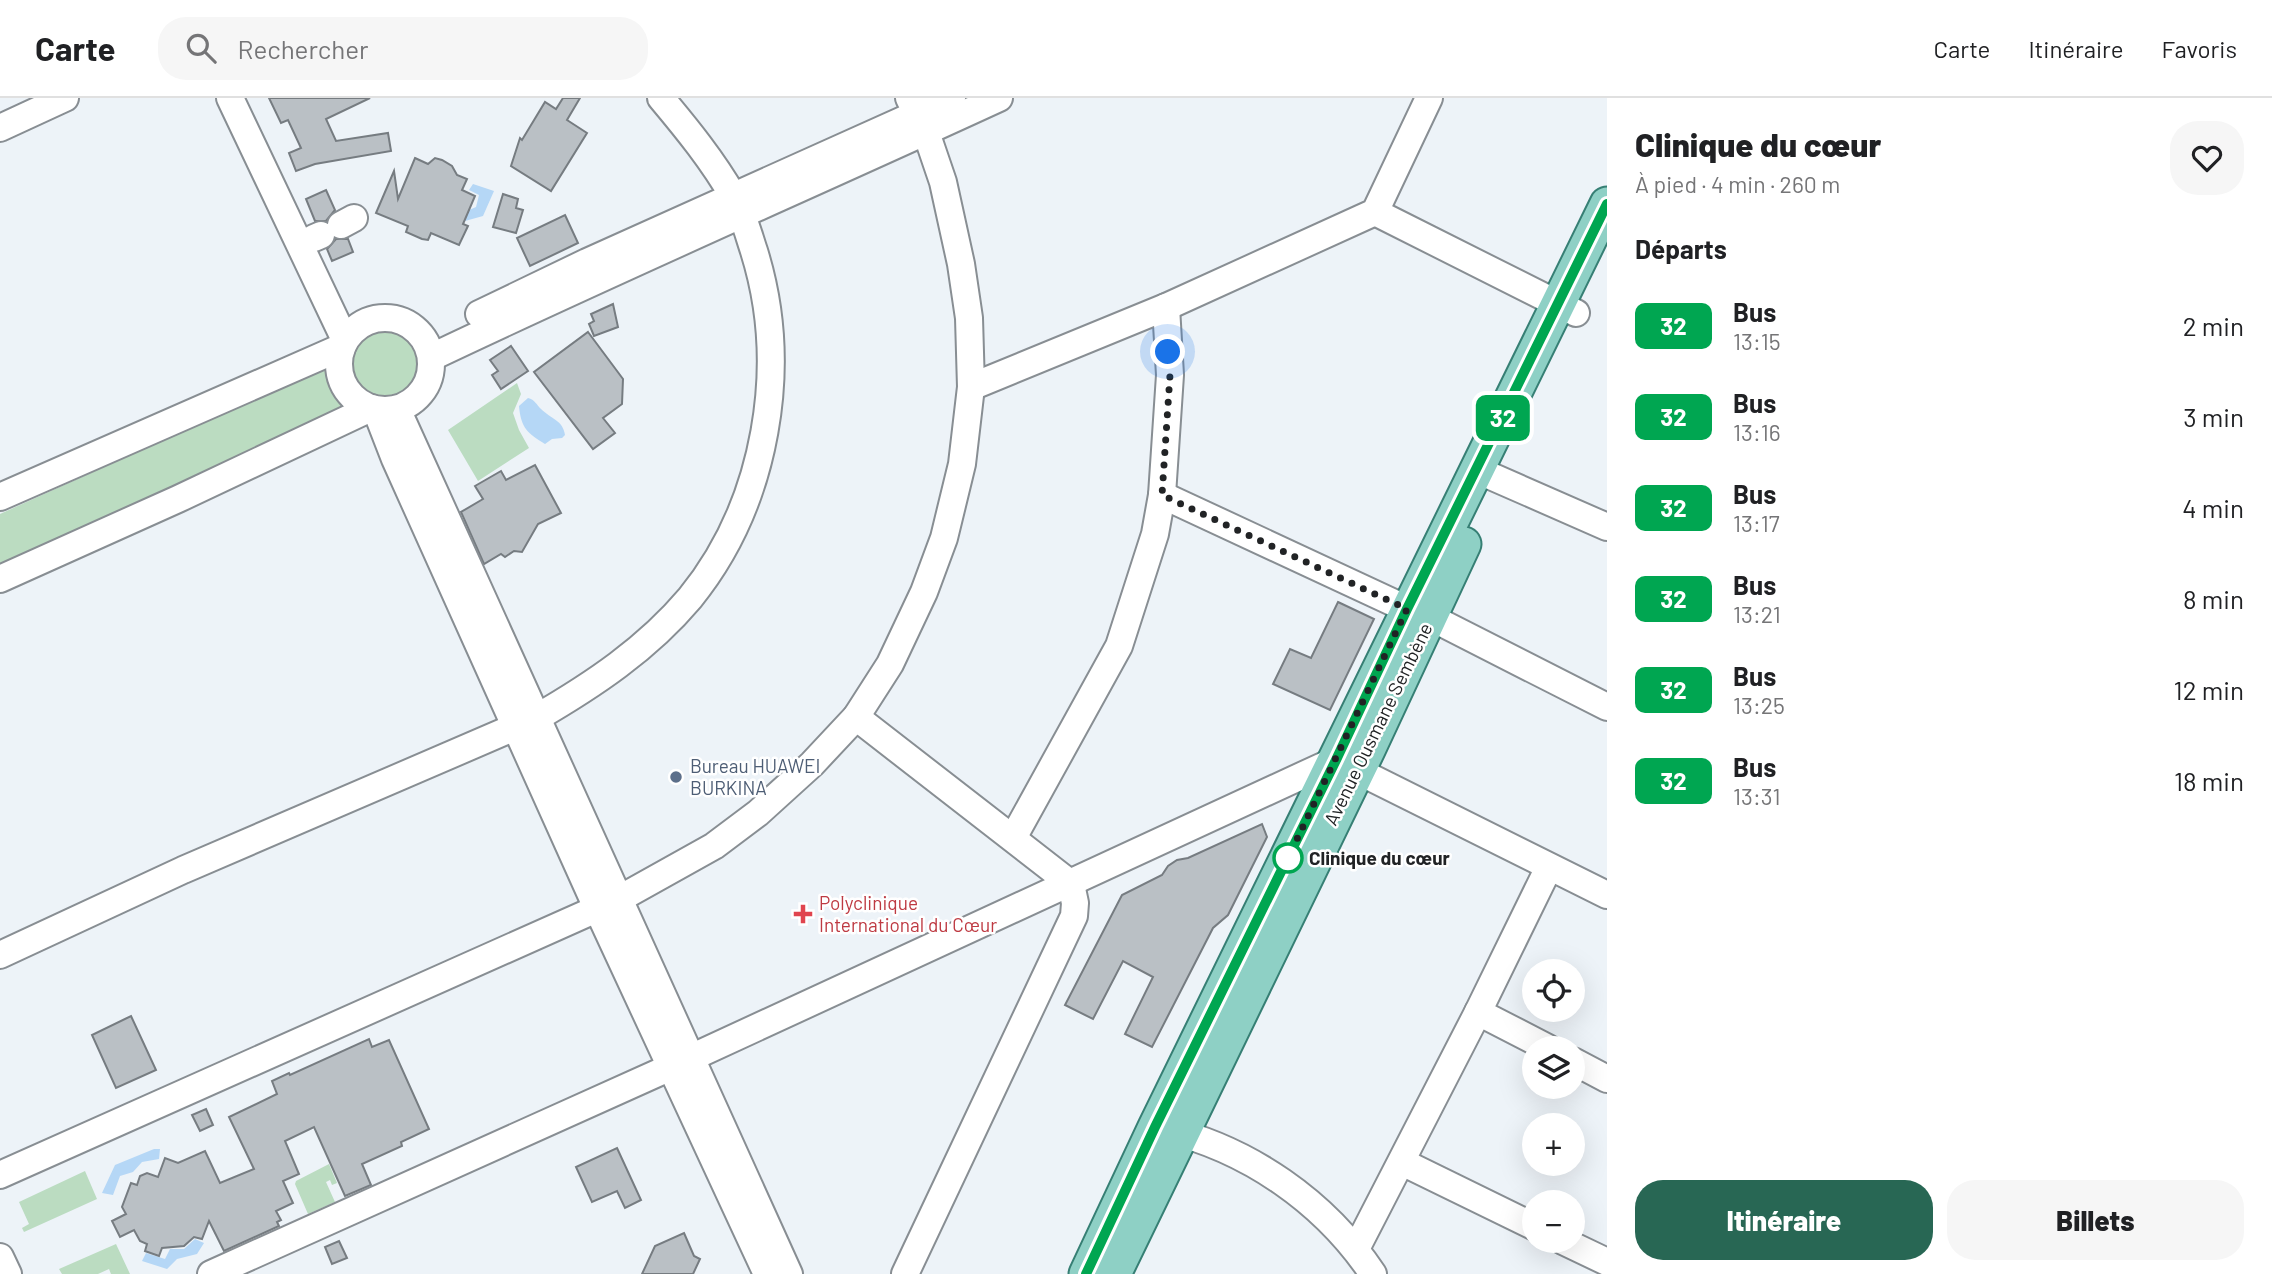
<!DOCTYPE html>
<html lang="fr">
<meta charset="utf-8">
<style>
:root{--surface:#fff;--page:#f6f6f6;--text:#202124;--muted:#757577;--line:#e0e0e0;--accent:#286754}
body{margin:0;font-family:Barlow,sans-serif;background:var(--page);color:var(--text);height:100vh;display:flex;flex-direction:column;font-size:26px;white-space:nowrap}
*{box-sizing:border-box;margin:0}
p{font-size:23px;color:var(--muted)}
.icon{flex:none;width:38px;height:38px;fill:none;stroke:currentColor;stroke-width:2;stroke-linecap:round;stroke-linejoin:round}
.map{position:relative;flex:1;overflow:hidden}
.side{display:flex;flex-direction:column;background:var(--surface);width:665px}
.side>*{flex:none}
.badge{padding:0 14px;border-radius:10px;font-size:24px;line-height:46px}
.tools{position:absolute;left:1522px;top:861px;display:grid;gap:14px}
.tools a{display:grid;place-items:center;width:63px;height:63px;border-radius:50%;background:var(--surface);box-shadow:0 7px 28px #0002;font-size:35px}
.you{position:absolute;width:35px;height:35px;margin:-18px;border:5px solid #fff;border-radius:50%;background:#1a73e8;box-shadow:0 0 0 10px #1a73e833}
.map>.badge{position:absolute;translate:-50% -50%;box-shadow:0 0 0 4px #fff}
h2{padding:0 28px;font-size:26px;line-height:63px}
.round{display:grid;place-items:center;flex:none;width:74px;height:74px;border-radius:28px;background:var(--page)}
.overview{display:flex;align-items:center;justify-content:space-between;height:119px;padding:0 28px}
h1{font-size:33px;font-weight:800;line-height:52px}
.cta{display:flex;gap:14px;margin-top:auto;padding:14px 28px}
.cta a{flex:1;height:80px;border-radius:28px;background:var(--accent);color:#fff;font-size:28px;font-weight:800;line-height:80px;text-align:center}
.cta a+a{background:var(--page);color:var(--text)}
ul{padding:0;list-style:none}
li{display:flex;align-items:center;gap:21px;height:91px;padding:0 28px}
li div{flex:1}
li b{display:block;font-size:26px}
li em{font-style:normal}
li .badge{min-width:77px;font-weight:700;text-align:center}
header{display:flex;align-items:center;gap:42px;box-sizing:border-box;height:98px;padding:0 35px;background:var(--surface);border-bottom:2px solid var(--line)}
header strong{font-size:33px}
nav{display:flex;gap:38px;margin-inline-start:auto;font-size:24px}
.search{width:490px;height:63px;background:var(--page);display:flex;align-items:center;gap:18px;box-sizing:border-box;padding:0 24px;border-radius:28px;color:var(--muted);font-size:26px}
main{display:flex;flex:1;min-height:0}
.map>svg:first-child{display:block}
</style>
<header>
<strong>Carte</strong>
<div class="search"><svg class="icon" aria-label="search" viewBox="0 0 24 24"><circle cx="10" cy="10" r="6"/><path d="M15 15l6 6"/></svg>Rechercher</div>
<nav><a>Carte</a><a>Itinéraire</a><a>Favoris</a></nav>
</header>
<main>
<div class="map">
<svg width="1607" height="1176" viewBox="0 0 1607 1176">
<rect width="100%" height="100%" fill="#edf3f8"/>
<g fill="#bbdcc1">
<circle cx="385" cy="266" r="32"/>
<path d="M 327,268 L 351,316 L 0,476 L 0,416 Z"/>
<path d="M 517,285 L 521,296 L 513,315 L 519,332 L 529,350 L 478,383 L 448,332 Z"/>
<path d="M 329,1066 L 337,1085 L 332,1087 L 330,1082 L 326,1084 L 335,1104 L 308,1116 L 295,1086 L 296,1083 Z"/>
<path d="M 85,1073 L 97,1101 L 24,1134 L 22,1130 L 29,1126 L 19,1104 Z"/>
<path d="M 116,1146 L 130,1176 L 111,1176 L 109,1171 L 98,1176 L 62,1176 L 59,1171 Z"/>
</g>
<g fill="#b5d7f6">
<path d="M 473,86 L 494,93 L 483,118 L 465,123 L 460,120 L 467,113 L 476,109 L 479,97 L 469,92 Z"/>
<path d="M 528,300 C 535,302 536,306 541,311 C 551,321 563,322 565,337 L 562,340 L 552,341 L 545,346 C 528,335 521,331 519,308 Z"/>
<path d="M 154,1051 L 160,1051 L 159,1061 L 142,1064 L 133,1074 L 120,1078 L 113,1097 L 102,1095 L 115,1067 Z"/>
<path d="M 195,1141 L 204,1145 L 197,1156 L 177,1161 L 167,1171 L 142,1163 L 146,1155 L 165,1161 L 170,1151 L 184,1151 Z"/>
</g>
<g fill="#bac0c5" stroke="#767c81" stroke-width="2">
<path d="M 269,0 L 370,0 L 326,21 L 336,43 L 388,35 L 391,53 L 315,66 L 296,73 L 289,55 L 301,50 L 288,22 L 281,25 Z"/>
<path d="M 563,0 L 580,0 L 567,22 L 587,35 L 551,93 L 511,68 L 520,40 L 522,42 L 545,4 L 556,11 Z"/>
<path d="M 415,60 L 428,66 L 435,60 L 442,62 L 452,68 L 457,77 L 467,81 L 462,92 L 475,98 L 463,126 L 468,128 L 459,147 L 431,135 L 428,142 L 422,141 L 406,134 L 408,128 L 376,115 L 394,73 L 398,101 Z"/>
<path d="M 326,92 L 335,112 L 326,123 L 315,123 L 306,101 Z"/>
<path d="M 503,96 L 518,101 L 516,110 L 523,112 L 516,135 L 493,129 Z"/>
<path d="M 565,117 L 578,145 L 530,168 L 517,140 Z"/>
<path d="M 336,141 L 348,141 L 353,154 L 332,163 L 327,151 Z"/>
<path d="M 613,206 L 618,229 L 594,238 L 589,226 L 594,223 L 591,216 Z"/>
<path d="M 588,234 L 623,281 L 622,306 L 603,320 L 615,335 L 593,351 L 534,274 Z"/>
<path d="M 511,248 L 528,273 L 501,291 L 492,277 L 498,273 L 490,262 Z"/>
<path d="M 535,367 L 561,415 L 538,426 L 522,454 L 514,453 L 505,459 L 501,456 L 484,466 L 461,414 L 483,401 L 475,388 L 501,373 L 506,382 Z"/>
<path d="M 1338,504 L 1374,521 L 1330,612 L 1273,586 L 1290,551 L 1311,560 Z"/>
<path d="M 1262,726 L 1267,739 L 1228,817 L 1213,830 L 1152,949 L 1125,936 L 1153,879 L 1123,863 L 1093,921 L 1065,907 L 1122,797 L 1162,777 L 1168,768 L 1177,762 L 1188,760 Z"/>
<path d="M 131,918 L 156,972 L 116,990 L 92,937 Z"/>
<path d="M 369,941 L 372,949 L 389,942 L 429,1031 L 401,1044 L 402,1048 L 362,1066 L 371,1087 L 345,1098 L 314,1029 L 285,1043 L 299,1076 L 283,1083 L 293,1105 L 276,1113 L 281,1122 L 277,1124 L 279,1128 L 224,1153 L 209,1123 L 202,1141 L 194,1139 L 184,1148 L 162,1150 L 159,1158 L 145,1153 L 147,1146 L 140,1143 L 134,1132 L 120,1139 L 112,1123 L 126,1116 L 122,1109 L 131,1085 L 137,1087 L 140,1078 L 147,1075 L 158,1079 L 165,1060 L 178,1065 L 205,1053 L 220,1085 L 254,1071 L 229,1019 L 277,996 L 272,983 L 289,975 L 290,977 Z"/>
<path d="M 206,1011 L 213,1027 L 200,1033 L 192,1017 Z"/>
<path d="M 617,1050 L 641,1102 L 625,1110 L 617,1093 L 592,1104 L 576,1069 Z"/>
<path d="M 684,1135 L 694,1158 L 700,1161 L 693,1176 L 642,1176 L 655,1148 Z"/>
<path d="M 339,1143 L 347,1160 L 332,1166 L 325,1149 Z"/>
</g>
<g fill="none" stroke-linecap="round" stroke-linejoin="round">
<g stroke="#888e93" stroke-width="30">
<g id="minor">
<path d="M 230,0 L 345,242"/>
<path d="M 0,30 L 65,0"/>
<path d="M 1375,114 L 1576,215"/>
<path d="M 341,127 L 354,120"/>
<path d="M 314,140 L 321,137"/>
<path d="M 479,216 L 587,164 L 952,0"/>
<circle cx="385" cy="266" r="46"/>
<path d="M 432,259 C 619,170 810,87 999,0"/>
<path d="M 971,289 L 1166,209 L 1375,114 L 1429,0"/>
<path d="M 397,311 L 789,1176"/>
<path d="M 376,312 L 395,361 L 597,810 L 767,1176"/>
<path d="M 1477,372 L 1607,429"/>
<path d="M 1162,397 L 1407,511 L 1430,519 L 1607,609"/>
<path d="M 0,399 L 342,249"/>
<path d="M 0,481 L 178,401 L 371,310"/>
<path d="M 856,619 L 1071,786 L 1075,805 L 1074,818 L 905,1176"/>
<path d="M 1013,740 L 1119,548 L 1155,436 L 1162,397 L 1170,277 L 1166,209"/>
<path d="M 0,857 L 183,772 L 536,620 C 593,587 647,551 690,500 C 767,405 790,268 754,153 C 748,135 743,115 733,98 C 713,63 687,31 661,0"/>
<path d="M 1478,914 L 1548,950"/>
<path d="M 1573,963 L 1607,981"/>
<path d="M 1164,1031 C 1249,1051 1325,1104 1373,1176"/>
<path d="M 1402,1064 L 1535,1129"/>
<path d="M 0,1077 L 619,801 L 714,748 L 758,715 L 812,666 L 856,619 L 890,566 L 924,494 L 944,440 L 962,366 L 971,289 L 969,220 L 961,166 L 943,84 L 926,34 L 909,0"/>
<path d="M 1563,1143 L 1607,1164"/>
<path d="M 1356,1151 L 1478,914 L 1549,769"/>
<path d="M 0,1159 L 8,1176"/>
<path d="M 211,1176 L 671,969 L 1336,662 L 1607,797"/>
</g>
</g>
<g stroke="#367f74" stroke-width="37">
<g id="major">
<path d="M 1086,1176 L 1155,1029 L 1607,106"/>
<path d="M 1114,1176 L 1368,652 L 1464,446"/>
</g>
</g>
<use href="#minor" stroke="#fff" stroke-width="26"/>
<use href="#major" stroke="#8ed0c5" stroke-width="33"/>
</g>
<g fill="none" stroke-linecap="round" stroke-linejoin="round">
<g stroke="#fff" stroke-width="16">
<path id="line" d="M 1086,1176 L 1155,1029 L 1336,662 L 1407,511 L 1607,106"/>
</g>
<use href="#line" stroke="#00a651" stroke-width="10"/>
<path stroke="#212325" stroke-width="7" stroke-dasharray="0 12.6" d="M 1168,254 L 1170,277 L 1162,397 L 1407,511 L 1288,760"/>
</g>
<circle fill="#5c6f8a" stroke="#fff" stroke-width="2.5" cx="676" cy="679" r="7"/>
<circle fill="#fff" stroke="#00a651" stroke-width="3.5" cx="1288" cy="760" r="14"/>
<path fill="#e0444e" stroke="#fff" stroke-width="2.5" d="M799.5 805.5h7v7h7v7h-7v7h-7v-7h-7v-7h7z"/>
<g text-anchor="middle" stroke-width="5" stroke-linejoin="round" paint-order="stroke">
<g font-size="19" fill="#212325" stroke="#fff">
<text transform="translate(1378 626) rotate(-64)" y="7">Avenue Ousmane Sembène</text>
</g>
<g font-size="19" fill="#4e5e75" stroke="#fff" text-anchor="start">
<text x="690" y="675">Bureau HUAWEI<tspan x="690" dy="22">BURKINA</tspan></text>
</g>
<g font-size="19" font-weight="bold" fill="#212325" stroke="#fff" text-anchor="start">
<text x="1309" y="767">Clinique du cœur</text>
</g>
<g font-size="19" fill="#be3a42" stroke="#fff" text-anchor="start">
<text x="819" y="812">Polyclinique<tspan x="819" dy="22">International du Cœur</tspan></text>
</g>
</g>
</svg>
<div class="tools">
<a><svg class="icon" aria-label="locate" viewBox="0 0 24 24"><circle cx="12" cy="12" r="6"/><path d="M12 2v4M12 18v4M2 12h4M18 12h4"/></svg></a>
<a><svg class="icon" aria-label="layers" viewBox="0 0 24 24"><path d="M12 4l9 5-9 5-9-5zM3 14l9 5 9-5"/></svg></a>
<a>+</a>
<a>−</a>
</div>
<div class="you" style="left:1168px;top:254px"></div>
<b class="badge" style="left:1503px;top:320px;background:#00a651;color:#fff">32</b>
</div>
<section class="side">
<div class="overview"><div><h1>Clinique du cœur</h1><p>À pied · 4 min · 260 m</p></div><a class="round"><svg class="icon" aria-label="heart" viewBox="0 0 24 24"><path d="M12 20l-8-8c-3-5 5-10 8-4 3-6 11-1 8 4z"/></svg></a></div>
<h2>Départs</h2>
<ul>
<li><span class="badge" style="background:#00a651;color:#fff">32</span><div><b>Bus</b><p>13:15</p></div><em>2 min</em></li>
<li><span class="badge" style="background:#00a651;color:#fff">32</span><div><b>Bus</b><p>13:16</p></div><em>3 min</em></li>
<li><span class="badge" style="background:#00a651;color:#fff">32</span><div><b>Bus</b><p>13:17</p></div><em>4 min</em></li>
<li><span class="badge" style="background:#00a651;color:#fff">32</span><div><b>Bus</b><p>13:21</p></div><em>8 min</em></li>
<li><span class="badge" style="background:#00a651;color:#fff">32</span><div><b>Bus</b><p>13:25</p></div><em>12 min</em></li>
<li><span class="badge" style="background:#00a651;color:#fff">32</span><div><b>Bus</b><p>13:31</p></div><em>18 min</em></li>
</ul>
<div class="cta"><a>Itinéraire</a><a>Billets</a></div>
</section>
</main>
